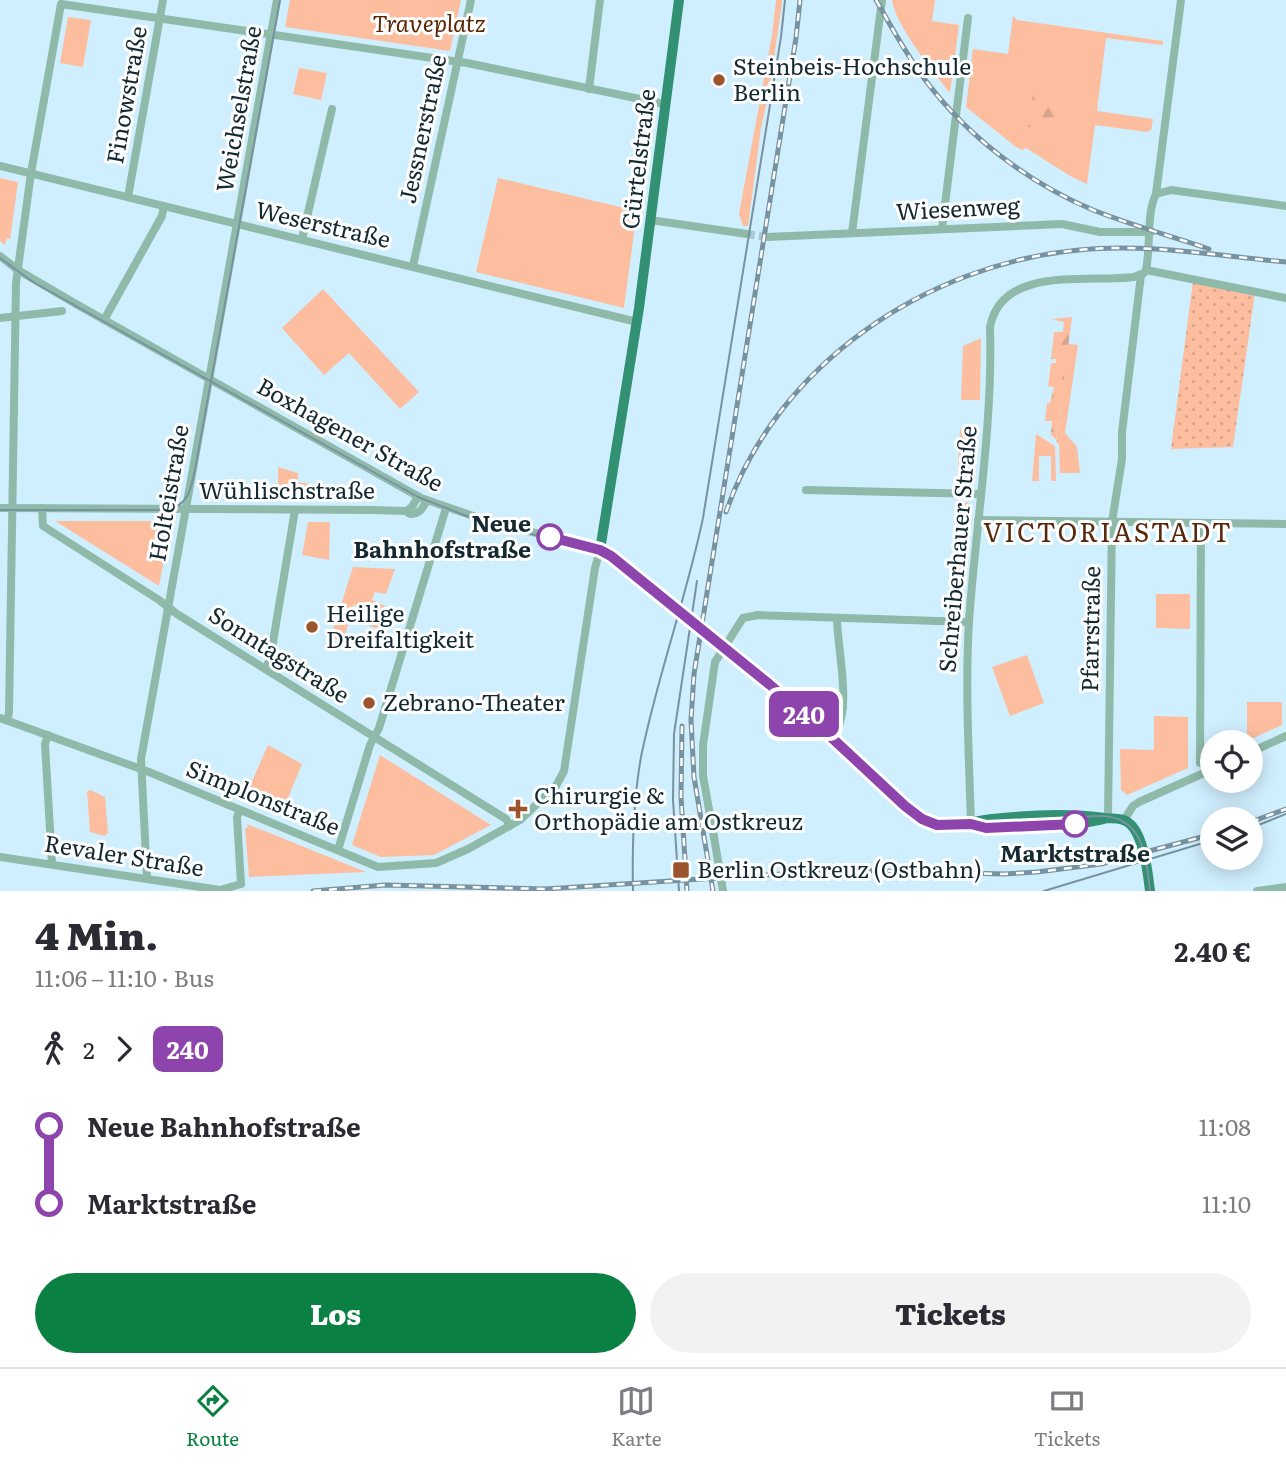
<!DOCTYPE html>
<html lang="de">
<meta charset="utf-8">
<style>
:root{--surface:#fff;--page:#f2f2f3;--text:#2b2b33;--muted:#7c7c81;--line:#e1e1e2;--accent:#0b8043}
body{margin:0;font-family:Literata,serif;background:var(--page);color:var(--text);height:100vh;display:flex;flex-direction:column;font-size:26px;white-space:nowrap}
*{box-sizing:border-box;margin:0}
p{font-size:23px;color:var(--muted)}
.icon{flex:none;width:38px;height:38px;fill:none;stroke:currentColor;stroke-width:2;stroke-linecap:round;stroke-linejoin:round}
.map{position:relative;height:891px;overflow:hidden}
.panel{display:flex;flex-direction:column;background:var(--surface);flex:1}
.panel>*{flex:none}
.badge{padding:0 14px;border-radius:10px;font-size:24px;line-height:46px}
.controls{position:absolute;left:1200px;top:730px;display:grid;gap:14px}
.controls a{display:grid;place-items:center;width:63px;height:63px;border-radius:50%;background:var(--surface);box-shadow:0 4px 18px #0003;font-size:35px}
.map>.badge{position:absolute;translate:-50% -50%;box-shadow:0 0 0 4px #fff}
.legs{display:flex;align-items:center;gap:10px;height:77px;padding:0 35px;font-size:23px}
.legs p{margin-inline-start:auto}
.overview{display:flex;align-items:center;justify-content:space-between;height:119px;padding:0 35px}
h1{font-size:38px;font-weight:800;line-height:52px}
.action{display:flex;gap:14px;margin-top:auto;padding:14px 35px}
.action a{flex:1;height:80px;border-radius:42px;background:var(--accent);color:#fff;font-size:28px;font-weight:800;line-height:80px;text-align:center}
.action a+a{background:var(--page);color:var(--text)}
ul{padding:0 35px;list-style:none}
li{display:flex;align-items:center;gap:24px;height:77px;font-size:26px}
li i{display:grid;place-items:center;width:10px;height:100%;margin:0 9px;background:currentColor}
li i::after{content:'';width:18px;height:18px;margin:-9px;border:5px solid;border-radius:50%;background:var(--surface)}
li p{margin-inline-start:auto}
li:first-child i{background:linear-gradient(#0000 50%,currentColor 0)}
li:last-child i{background:linear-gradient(currentColor 50%,#0000 0)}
.menu{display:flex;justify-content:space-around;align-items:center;height:98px;border-top:2px solid var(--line);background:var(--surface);font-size:19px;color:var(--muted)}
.menu a{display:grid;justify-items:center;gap:4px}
.menu .on{color:var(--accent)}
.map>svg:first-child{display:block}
</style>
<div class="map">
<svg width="1286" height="891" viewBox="0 0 1286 891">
<defs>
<pattern id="forest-firs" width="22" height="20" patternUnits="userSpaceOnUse" patternTransform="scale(1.75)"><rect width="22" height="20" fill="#fcbe9f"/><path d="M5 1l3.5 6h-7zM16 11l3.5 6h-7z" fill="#d7a389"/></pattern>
<pattern id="garden-dots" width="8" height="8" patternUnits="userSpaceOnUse" patternTransform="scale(1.75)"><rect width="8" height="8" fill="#fcbe9f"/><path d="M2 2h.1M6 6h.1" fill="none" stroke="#d7a389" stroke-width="1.8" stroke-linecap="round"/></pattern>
</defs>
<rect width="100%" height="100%" fill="#d0effe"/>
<g fill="#fcbe9f">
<path d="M 290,0 L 461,0 L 450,51 L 285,27 Z"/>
<path d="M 776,0 L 782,0 L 782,4 L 770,84 L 767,85 L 766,94 L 768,96 L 761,128 L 748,226 L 743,226 L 739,214 L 772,35 Z"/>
<path d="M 892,0 L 935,0 L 932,21 L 959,25 L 950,93 C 934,73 895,25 892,0 Z"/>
<path d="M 1013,16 L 1017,20 L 1163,41 L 1163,45 L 1106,38 L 1097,111 L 1153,119 L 1151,130 L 1147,132 L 1095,125 L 1087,184 L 1070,176 L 1026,148 L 1022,150 L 1016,147 L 966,107 L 973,49 L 1008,54 Z"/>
<path d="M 68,17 L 91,20 L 83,67 L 60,63 Z"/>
<path d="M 299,68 L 327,73 L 321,100 L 293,94 Z"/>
<path d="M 0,178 L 18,182 L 10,240 L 8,238 L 6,240 L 5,245 L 0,241 Z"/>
<path d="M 498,178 L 637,211 L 624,308 L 476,272 Z"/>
<path d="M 323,289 L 419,392 L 400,409 L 349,353 L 324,375 L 282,328 Z"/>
<path d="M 981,338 L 980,400 L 961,400 L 963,346 Z"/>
<path d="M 1068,344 L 1078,345 L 1065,433 L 1077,447 L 1080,473 L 1060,473 L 1059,444 L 1056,442 Z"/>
<path d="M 960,429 L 978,431 L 971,487 L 957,487 Z"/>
<path d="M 1036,434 L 1055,446 L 1056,481 L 1051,481 L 1051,456 L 1039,456 L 1039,481 L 1032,481 Z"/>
<path d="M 278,467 L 298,473 L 298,482 L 316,485 L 316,498 L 278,497 Z"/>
<path d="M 956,502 L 969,503 L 961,581 L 954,581 Z"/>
<path d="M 55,521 L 171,521 L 159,586 Z"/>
<path d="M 308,522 L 330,522 L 329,560 L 302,555 Z"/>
<path d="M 353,567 L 395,569 L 386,594 L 375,592 L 372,600 L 385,606 L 379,629 L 370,626 L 373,612 L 353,605 L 343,643 L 331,636 Z"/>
<path d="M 1156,594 L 1190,594 L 1190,629 L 1156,628 Z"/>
<path d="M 1027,655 L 1044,703 L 1010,716 L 992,667 Z"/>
<path d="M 1247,702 L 1282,702 L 1282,725 L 1245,742 L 1213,742 L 1213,757 L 1211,758 L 1211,739 L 1247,739 Z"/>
<path d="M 1154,716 L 1188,717 L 1188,768 L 1127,795 L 1121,790 L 1120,749 L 1154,750 Z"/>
<path d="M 268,745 L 302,764 L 286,803 L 249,788 Z"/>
<path d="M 380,755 L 491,825 L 434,855 L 381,857 L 352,845 Z"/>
<path d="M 90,790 L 105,797 L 108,833 L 105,836 L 90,832 L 87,792 Z"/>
<path d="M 247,824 L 366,872 L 249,877 L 245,829 L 248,827 Z"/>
</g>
<g fill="url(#forest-firs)">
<path d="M 1033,93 L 1060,97 L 1055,130 L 1028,127 Z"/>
<path d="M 1072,317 L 1057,433 L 1056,439 L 1051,435 L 1052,421 L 1045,421 L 1047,403 L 1050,403 L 1054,387 L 1048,386 L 1051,363 L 1056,363 L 1056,359 L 1051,359 L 1054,332 L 1063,332 L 1064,322 L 1051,319 Z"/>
</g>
<path fill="url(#garden-dots)" d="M 1193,281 L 1255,293 L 1233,447 L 1171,449 Z"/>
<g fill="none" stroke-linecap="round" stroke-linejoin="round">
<path stroke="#aac7d5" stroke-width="8" stroke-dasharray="8 4" stroke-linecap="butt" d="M 747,234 L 767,237"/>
<g stroke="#8fbaa9" stroke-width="8">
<path d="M 589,89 L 600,0"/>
<path d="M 0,166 L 637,322"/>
<path d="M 1156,194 L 1171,190 L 1286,206"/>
<path d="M 128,197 L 163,0"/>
<path d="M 650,220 L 747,234"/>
<path d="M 942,229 L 968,18"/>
<path d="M 852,233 L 882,0"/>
<path d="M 767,237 L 1062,224 L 1100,232 L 1151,232"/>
<path d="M 302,239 L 332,109"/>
<path d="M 0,256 L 18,270 L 76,304 L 421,498 L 476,517 L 600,550 L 595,568 L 564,771 L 556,786 L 520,820 L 468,849 L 436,863 L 378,867 L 149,772 L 0,718"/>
<path d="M 413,266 L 471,0"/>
<path d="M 1146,270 C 1151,246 1146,214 1156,194 L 1181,0"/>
<path d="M 1146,270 L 1286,298"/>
<path d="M 0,318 L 62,311"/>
<path d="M 104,320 L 162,216 L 164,206"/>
<path d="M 806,490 L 980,494"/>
<path d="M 0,508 L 373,510 L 406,511 L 410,514 C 420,514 422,509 427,500"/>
<path d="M 42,508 L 43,526 L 159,600 L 177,614 L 506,819 L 510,826"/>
<path d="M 406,511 L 412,507 L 418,496"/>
<path d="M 978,520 L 1286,524"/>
<path d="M 265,669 L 270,660 L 295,510"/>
<path d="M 7,720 L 9,713 L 16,283 L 31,173 L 61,4 L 467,63 L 664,104"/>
<path d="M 816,724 L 825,716 L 843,707"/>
<path d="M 48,735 L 45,744 L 52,864"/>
<path d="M 832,738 C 854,713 837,650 837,618"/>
<path d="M 1251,752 L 1286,736"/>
<path d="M 1200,763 L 1201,523"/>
<path d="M 1108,818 L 1112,522 L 1122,459 L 1122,432 L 1141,275"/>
<path d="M 1124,820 L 1133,806 L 1139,802 L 1213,769"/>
<path d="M 971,824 C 969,756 965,689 969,621 C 976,523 993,425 990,327 C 1002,265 1087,283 1134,277 L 1144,273 L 1146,270"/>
<path d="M 714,837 L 703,776 L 703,745 L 715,662 L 743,618 L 758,615 L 969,622"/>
<path d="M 338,850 L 370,745 L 379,728 L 446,508"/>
<path d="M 0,857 L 220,890 L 241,884 L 237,817 L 240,810"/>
<path d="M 147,878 L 141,759 L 277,0"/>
<path d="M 1257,891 L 1286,887"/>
</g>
<g stroke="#339173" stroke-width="10">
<path d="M 679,0 L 639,308 L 600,550 L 611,556 L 769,684 L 919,817 C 946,833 964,822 992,819 C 1029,815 1068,813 1105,818 C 1114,819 1123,817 1130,824 C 1144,836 1148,874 1150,891"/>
<path d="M 971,824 C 993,834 1079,825 1104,819"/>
</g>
<g stroke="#78929f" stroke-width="2">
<path d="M 0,258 L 33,282 L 418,497 L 477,520 L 585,548 L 611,558 L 768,685 L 904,807 L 926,822 L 945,827 L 985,822 L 1098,816 C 1143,815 1146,855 1150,891"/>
<path d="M 0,510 L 166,510 C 190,506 192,485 196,464 L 280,0"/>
<path d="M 1251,828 L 1286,814"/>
<path d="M 633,891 C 632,846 633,802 641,757 C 657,677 686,599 703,518 L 781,37 L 785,0"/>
<path d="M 679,891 L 673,800 L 674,734 L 697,581"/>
<path d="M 1044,891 L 1213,840"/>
</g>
<g stroke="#78929f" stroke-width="5">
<g id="rail">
<path d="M 876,0 C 892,28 907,56 926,81 C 968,137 1029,183 1093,210 C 1131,225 1171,236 1209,249"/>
<path d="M 726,512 C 777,364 927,264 1079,250 C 1147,243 1218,256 1286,262"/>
<path d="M 682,726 L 681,797 L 687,891"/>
<path d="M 1251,822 L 1286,809"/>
<path d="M 313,891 L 385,885 L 545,889 L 844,870 L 1004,874 L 1037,872 L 1101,864 L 1213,834"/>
<path d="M 713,891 L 694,777 L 691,720 L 694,674 L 796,38 L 800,0"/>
</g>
</g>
<use href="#rail" stroke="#fff" stroke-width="2.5" stroke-dasharray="8" stroke-linecap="butt"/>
<path stroke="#8fbaa9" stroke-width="8" d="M 714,837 L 723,891"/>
</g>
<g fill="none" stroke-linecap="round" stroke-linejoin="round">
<g stroke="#fff" stroke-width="16">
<path id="line-1" d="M 550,537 L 600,550 L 611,556 L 769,684 L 832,738 L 905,806 L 922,819 L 937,825 L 971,824 L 986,828 L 1075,824"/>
</g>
<use href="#line-1" stroke="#8e44ad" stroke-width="10"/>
</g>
<g fill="#9b542c" stroke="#fff" stroke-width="2.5">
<circle cx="719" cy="80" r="7"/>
<circle cx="312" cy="627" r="7"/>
<circle cx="369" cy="703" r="7"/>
<path d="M514.5 798.5h7v7h7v7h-7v7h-7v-7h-7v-7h7z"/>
<rect x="672" y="861" width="18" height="18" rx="3.5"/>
</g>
<g fill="#fff" stroke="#8e44ad" stroke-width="3.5">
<circle cx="550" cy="537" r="12"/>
<circle cx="1075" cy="824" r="12"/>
</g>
<g text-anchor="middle" stroke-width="6" stroke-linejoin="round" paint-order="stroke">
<g font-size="23" font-style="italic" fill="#5a2503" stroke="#fff">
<text x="429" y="32">Traveplatz</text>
</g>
<g font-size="23" fill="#142932" stroke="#fff" text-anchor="start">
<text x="733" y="75">Steinbeis-Hochschule<tspan x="733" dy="26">Berlin</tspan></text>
<text x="326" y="622">Heilige<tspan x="326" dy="26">Dreifaltigkeit</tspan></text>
<text x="383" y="711">Zebrano-Theater</text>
<text x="534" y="804">Chirurgie &amp;<tspan x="534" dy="26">Orthopädie am Ostkreuz</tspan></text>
<text x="697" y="878">Berlin Ostkreuz (Ostbahn)</text>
</g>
<g font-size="23" fill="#142932" stroke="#fff">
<text transform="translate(127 95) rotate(-80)" y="8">Finowstraße</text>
<text transform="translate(239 109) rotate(-80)" y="8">Weichselstraße</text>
<text transform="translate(423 129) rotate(-78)" y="8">Jessnerstraße</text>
<text transform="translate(639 159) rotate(-83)" y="8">Gürtelstraße</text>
<text transform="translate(958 209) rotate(-3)" y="8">Wiesenweg</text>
<text transform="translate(323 225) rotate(13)" y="8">Weserstraße</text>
<text transform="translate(350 435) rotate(29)" y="8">Boxhagener Straße</text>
<text x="287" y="499">Wühlischstraße</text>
<text transform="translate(169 493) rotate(-80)" y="8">Holteistraße</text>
<text transform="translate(958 549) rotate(-85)" y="8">Schreiberhauer Straße</text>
<text transform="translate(1091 629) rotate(-89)" y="8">Pfarrstraße</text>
<text transform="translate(279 655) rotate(32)" y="8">Sonntagstraße</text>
<text transform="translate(263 798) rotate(22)" y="8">Simplonstraße</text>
<text transform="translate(124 856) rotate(9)" y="8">Revaler Straße</text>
</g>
<g font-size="23" font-weight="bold" fill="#142932" stroke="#fff" text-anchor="end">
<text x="531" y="532">Neue<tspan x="531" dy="26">Bahnhofstraße</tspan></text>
<text x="1075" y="862" text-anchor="middle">Marktstraße</text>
</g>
<g font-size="26" letter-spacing="2" fill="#57280b" stroke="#fff">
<text x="1108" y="542">VICTORIASTADT</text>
</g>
</g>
</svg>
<div class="controls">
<a><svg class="icon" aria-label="locate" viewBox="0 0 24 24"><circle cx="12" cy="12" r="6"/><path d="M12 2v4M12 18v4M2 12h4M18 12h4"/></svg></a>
<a><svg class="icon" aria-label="layers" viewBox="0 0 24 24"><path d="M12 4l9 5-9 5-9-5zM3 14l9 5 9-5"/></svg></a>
</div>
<b class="badge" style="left:804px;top:714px;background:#8e44ad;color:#fff">240</b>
</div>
<section class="panel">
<div class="overview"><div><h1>4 Min.</h1><p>11:06 – 11:10 · Bus</p></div><b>2.40 €</b></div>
<div class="legs"><svg class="icon" aria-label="walk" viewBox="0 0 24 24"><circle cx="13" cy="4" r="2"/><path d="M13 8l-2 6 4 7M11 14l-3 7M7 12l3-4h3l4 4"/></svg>2<svg class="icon" aria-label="forward" viewBox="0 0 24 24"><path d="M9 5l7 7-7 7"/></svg><b class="badge" style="background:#8e44ad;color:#fff">240</b></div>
<ul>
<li><i style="color:#8e44ad"></i><b>Neue Bahnhofstraße</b><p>11:08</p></li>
<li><i style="color:#8e44ad"></i><b>Marktstraße</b><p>11:10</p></li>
</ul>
<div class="action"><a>Los</a><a>Tickets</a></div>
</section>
<nav class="menu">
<a class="on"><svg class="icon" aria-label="directions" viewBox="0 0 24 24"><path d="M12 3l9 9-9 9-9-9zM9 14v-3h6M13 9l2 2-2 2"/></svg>Route</a>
<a><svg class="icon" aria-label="map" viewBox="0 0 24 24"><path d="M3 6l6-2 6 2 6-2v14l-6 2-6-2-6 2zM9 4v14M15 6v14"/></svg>Karte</a>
<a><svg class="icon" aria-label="tickets" viewBox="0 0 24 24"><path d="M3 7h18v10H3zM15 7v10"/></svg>Tickets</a>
</nav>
